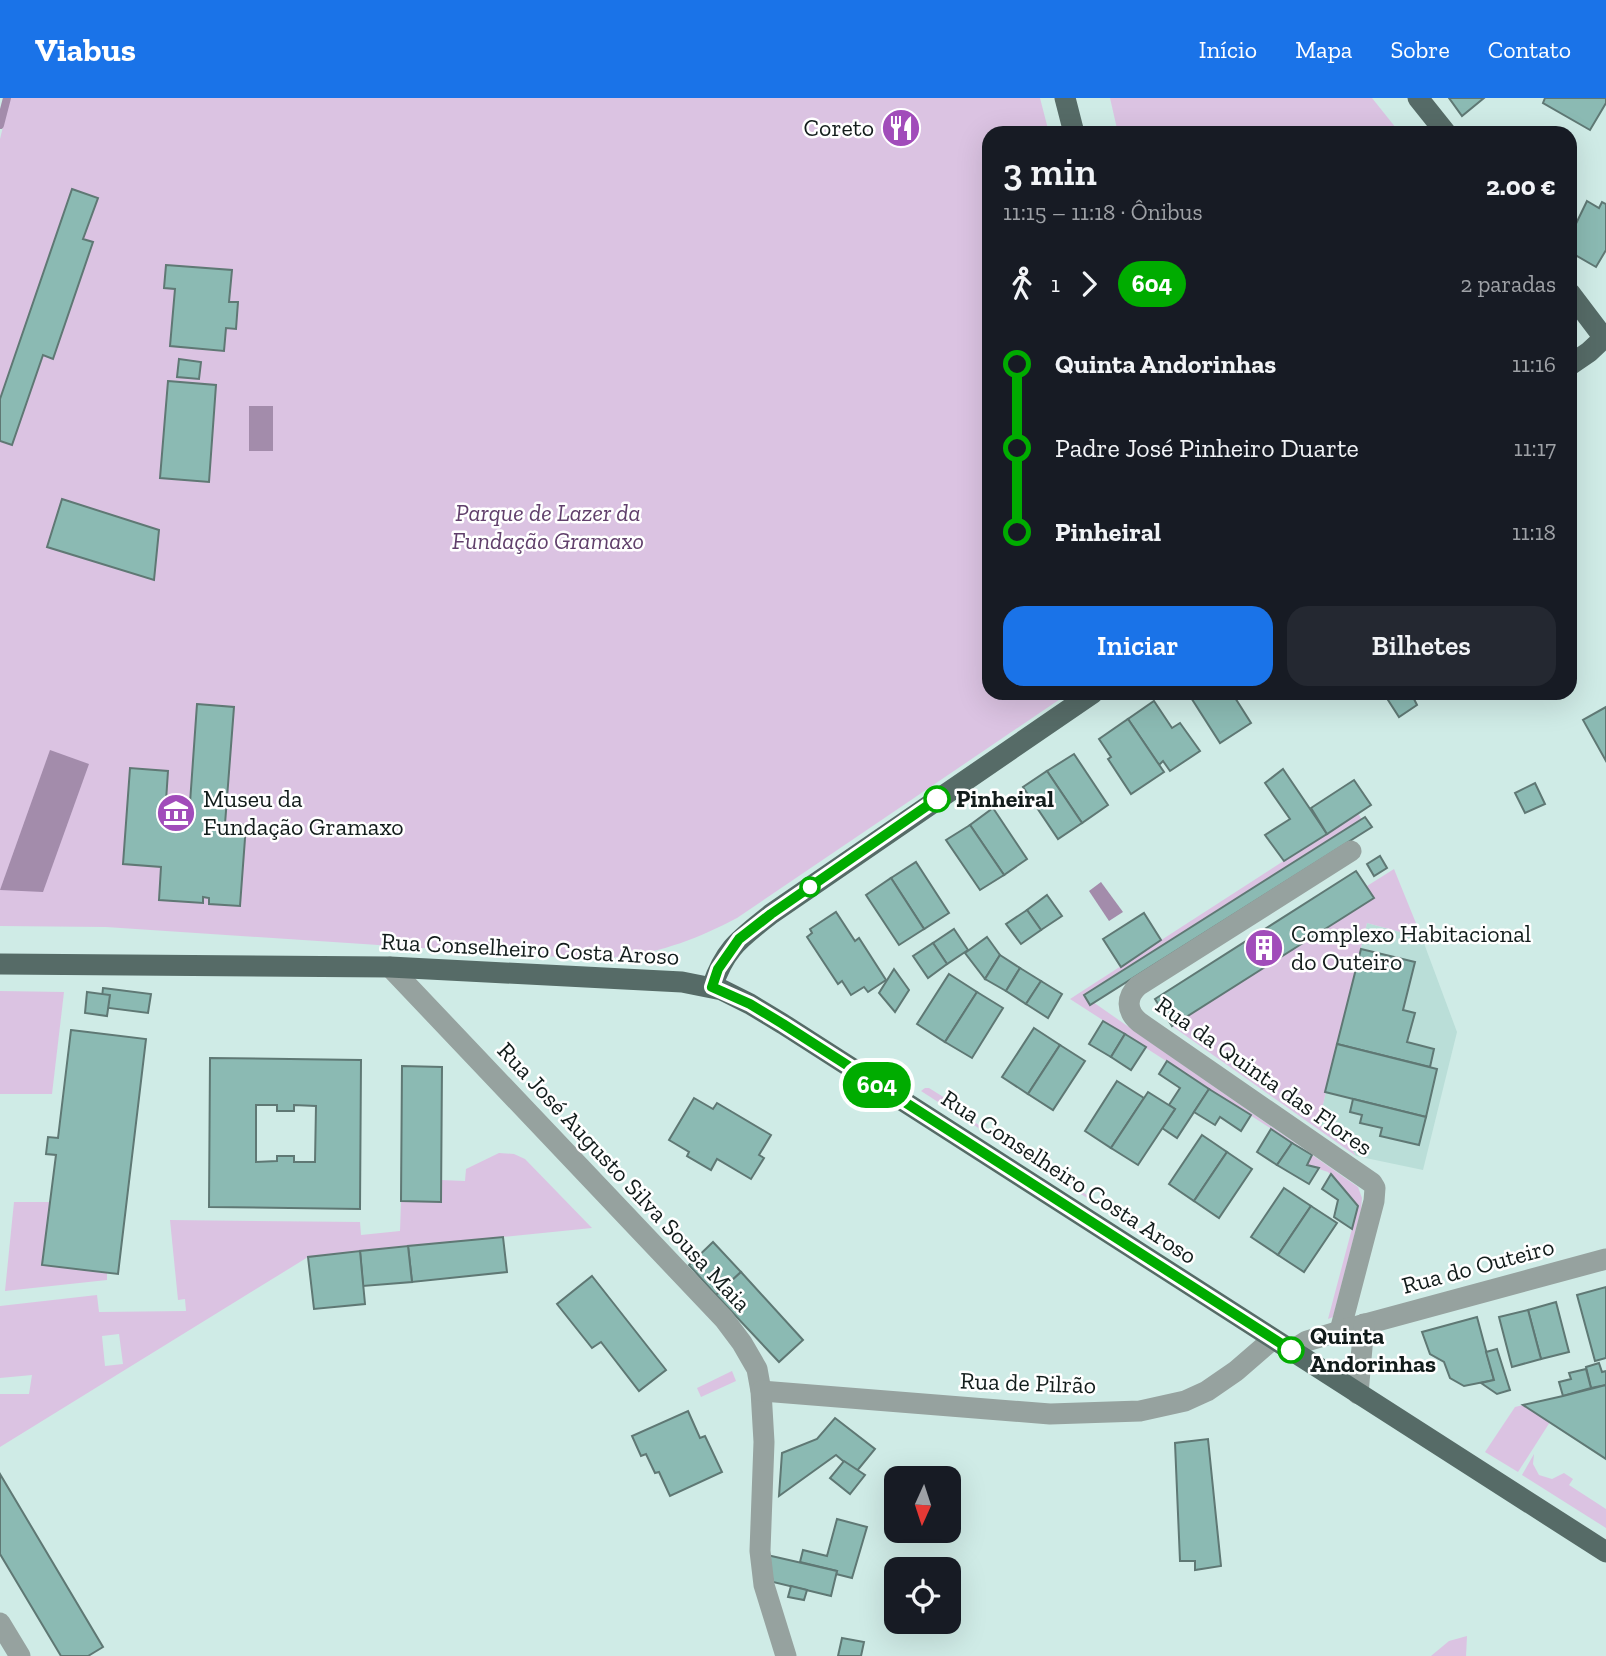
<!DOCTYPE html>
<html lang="pt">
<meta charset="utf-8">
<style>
:root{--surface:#171b24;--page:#242831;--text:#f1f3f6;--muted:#9ea1a6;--accent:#1a73e8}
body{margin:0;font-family:"Zilla Slab",serif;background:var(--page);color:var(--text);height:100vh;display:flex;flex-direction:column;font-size:26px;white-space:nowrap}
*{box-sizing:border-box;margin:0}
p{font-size:23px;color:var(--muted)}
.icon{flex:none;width:38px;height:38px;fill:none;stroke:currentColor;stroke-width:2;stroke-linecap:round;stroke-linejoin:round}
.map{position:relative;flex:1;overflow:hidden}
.side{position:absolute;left:982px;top:28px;width:595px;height:574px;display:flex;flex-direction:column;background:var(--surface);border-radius:21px;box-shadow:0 7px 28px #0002}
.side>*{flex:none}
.badge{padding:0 14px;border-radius:23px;font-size:24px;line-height:46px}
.needle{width:46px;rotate:183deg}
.tools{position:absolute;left:884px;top:1368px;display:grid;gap:14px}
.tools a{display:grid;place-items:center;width:77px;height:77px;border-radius:14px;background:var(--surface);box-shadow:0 7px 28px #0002;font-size:35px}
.map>.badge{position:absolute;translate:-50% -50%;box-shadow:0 0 0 4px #fff}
.legs{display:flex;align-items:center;gap:10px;height:77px;padding:0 21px;font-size:23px}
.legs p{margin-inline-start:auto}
.summary{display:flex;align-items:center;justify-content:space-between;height:119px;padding:0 21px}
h1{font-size:38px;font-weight:600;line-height:52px}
.cta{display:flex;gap:14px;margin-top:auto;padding:14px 21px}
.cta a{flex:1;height:80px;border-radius:21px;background:var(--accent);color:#fff;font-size:28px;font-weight:600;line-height:80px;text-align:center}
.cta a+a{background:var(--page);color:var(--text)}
ul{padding:0 21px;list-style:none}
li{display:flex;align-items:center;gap:24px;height:84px;font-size:26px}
li i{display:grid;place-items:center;width:10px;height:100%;margin:0 9px;background:currentColor}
li i::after{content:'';width:18px;height:18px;margin:-9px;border:5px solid;border-radius:50%;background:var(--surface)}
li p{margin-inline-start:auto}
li:first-child i{background:linear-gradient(#0000 50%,currentColor 0)}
li:last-child i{background:linear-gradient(currentColor 50%,#0000 0)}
header{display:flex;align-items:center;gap:42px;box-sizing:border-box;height:98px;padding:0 35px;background:var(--accent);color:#fff}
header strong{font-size:33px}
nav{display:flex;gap:38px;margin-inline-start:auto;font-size:24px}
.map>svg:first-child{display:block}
</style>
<header>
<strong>Viabus</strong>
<nav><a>Início</a><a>Mapa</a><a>Sobre</a><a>Contato</a></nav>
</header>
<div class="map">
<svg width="1606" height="1558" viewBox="0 0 1606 1558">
<rect width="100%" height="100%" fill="#cfebe6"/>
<path fill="#baded8" d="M 1367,825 L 1422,840 L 1457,934 L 1423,1072 L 1356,1058 L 1341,1033 L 1318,1027 Z"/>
<g fill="#dbc3e2" fill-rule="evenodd">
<path d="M 10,0 L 1040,0 L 1049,35 L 989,35 L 989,595 L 1069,595 L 737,820 C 701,839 661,855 619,859 C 600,861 579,859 560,859 L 106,829 L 0,828 L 0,41 Z"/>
<path d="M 1110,0 L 1372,0 L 1400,35 L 1118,35 Z"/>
<path d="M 1358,715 L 1362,722 L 1093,904 L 1358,1089 L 1362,1100 L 1361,1112 L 1333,1219 L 1328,1221 L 1358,1108 L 1328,1074 L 1307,1067 L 1312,1057 L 1070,901 Z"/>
<path d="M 1394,771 L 1422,840 L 1367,825 L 1318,1027 L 1341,1033 L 1356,1058 L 1172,928 L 1373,800 L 1367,788 Z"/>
<path d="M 0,893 L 64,894 L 52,996 L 0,996 Z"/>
<path d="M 925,990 L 929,990 L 945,1000 L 945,1005 L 1172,1152 L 1171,1154 L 921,993 Z"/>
<path d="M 499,1055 L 514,1056 L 525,1061 L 592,1130 L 308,1159 L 0,1349 L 0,1296 L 29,1296 L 32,1277 L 0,1280 L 0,1208 L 97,1197 L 99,1214 L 186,1213 L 185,1201 L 178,1202 L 170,1122 L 360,1124 L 361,1137 L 400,1133 L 401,1103 L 440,1104 L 441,1082 L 465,1083 L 466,1071 ZM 119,1236 L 123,1266 L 105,1268 L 102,1238 Z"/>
<path d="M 14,1104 L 50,1104 L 43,1167 L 107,1175 L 107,1182 L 5,1193 Z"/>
<path d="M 732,1273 L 736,1283 L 701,1299 L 697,1290 Z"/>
<path d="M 1523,1307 L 1550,1324 L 1518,1374 L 1485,1354 L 1515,1309 Z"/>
<path d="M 1534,1356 L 1533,1366 L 1539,1377 L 1552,1381 L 1564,1375 L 1573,1381 L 1569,1387 L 1606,1411 L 1606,1430 L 1522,1377 Z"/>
<path d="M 1467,1538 L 1466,1558 L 1431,1558 L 1449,1543 Z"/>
</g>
<g fill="#a38cab">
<rect x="249" y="308" width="24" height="45"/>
<path d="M 50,652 L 89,666 L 43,794 L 0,792 Z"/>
<path d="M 1101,784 L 1123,814 L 1109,823 L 1089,793 Z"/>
</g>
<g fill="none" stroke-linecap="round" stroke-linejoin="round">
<path stroke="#a38cab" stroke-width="8" d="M 0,27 L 7,0"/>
</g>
<g fill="#8bbab3" stroke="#5f7874" stroke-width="2" fill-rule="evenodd">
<path d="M 1449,0 L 1484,0 L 1462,18 Z"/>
<path d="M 1545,0 L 1606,0 L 1606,5 L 1590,32 L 1543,5 Z"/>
<path d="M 72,91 L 98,100 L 83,141 L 93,144 L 53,261 L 43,257 L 12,347 L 0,343 L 0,301 Z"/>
<path d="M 1587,103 L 1599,110 L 1602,104 L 1606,106 L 1606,152 L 1596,169 L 1570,154 L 1570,138 Z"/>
<path d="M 166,167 L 232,172 L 229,204 L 238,204 L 236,231 L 226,230 L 224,253 L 170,248 L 175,191 L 164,190 Z"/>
<path d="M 179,261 L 201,264 L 199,281 L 177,279 Z"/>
<path d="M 168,283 L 216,287 L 209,384 L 160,380 Z"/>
<path d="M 62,401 L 159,432 L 154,482 L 47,449 Z"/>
<path d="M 1188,595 L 1232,595 L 1251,625 L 1220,645 Z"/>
<path d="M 1398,595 L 1411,595 L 1417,607 L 1399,619 L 1388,602 Z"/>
<path d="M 1154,603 L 1172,630 L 1180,625 L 1200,653 L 1170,673 L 1163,663 L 1159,667 L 1128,621 Z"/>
<path d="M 197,606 L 234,609 L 225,726 L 246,727 L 240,808 L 209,806 L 209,800 L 203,799 L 203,805 L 159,802 L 161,769 L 123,766 L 130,670 L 168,673 L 166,703 L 190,705 Z"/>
<path d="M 1606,609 L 1606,663 L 1583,622 Z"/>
<path d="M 1128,621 L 1164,674 L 1131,696 L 1108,661 L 1111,659 L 1099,641 Z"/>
<path d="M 1074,656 L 1108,707 L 1082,725 L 1047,673 Z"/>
<path d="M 1283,671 L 1327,736 L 1284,763 L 1265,737 L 1290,721 L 1265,685 Z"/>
<path d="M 1047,673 L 1082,725 L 1058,741 L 1023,689 Z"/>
<path d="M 1354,682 L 1371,707 L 1327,736 L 1311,710 Z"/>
<path d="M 1535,685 L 1545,706 L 1525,715 L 1515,695 Z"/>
<path d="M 993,710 L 1027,761 L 1004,777 L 970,727 Z"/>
<path d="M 1365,719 L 1372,729 L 1090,907 L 1084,897 Z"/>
<path d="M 970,727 L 1004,777 L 980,792 L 946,742 Z"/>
<path d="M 1380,758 L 1387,770 L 1374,778 L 1367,766 Z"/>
<path d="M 916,764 L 949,815 L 924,831 L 891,780 Z"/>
<path d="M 1356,773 L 1374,800 L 1172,928 L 1155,901 Z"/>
<path d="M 891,780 L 924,831 L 899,847 L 866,797 Z"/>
<path d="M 1047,797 L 1062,818 L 1041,832 L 1027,812 Z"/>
<path d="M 1027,812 L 1041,832 L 1021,846 L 1006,826 Z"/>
<path d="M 836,814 L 855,843 L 859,840 L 886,882 L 868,894 L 864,889 L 851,897 L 842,883 L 838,886 L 807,839 L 812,835 L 810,831 Z"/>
<path d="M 1144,815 L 1161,842 L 1121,869 L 1103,841 Z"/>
<path d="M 954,831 L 968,852 L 947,866 L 933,845 Z"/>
<path d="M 987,839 L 1000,857 L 985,881 L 965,855 Z"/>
<path d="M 933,845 L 947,866 L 928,880 L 913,858 Z"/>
<path d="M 1361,851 L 1415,864 L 1403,912 L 1415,915 L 1407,944 L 1434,951 L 1430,969 L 1337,946 Z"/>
<path d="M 1000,857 L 1020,870 L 1006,893 L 985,881 Z"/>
<path d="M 1020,870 L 1041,883 L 1026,906 L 1006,893 Z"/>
<path d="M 894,871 L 909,892 L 895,914 L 879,895 Z"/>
<path d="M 949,876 L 977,894 L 945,944 L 917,926 Z"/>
<path d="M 1041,883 L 1062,896 L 1048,920 L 1026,906 Z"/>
<path d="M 103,890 L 151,896 L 148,915 L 101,909 Z"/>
<path d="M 87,894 L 110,897 L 107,918 L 85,915 Z"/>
<path d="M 977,894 L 1003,910 L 972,960 L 945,944 Z"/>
<path d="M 1103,923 L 1125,936 L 1111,959 L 1089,946 Z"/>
<path d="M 1034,930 L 1060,947 L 1028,996 L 1002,979 Z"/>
<path d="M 71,932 L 146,941 L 118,1176 L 42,1167 L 56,1057 L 46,1056 L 48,1039 L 58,1040 Z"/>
<path d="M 1125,936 L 1146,949 L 1131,972 L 1111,959 Z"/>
<path d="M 1337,946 L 1437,971 L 1426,1019 L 1325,994 Z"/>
<path d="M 1060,947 L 1085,963 L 1053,1012 L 1028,996 Z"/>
<path d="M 210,960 L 361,962 L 360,1111 L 209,1109 ZM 256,1007 L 277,1007 L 277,1013 L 294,1013 L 294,1007 L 316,1008 L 315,1064 L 294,1064 L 294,1058 L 277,1058 L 277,1063 L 256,1064 Z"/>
<path d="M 1167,963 L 1209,991 L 1177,1040 L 1162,1030 L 1175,1011 L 1169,1007 L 1180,990 L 1159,976 Z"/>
<path d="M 402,968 L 442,969 L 441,1104 L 401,1103 Z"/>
<path d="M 1117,983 L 1144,1000 L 1111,1050 L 1085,1033 Z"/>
<path d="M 1209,991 L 1251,1017 L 1241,1033 L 1220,1019 L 1215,1027 L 1194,1014 Z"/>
<path d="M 1148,994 L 1175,1011 L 1138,1067 L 1111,1050 Z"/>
<path d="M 694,1000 L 713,1011 L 717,1005 L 771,1037 L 759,1057 L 764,1060 L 751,1081 L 717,1061 L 711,1072 L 687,1058 L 689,1054 L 669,1042 Z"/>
<path d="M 1353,1001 L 1426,1019 L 1419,1047 L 1380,1038 L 1382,1030 L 1360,1025 L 1362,1017 L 1350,1014 Z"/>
<path d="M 1271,1031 L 1292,1045 L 1277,1067 L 1257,1054 Z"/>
<path d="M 1202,1037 L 1227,1054 L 1194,1103 L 1169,1086 Z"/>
<path d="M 1292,1045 L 1312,1057 L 1307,1067 L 1319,1070 L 1309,1086 L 1277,1067 Z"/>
<path d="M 1227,1054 L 1252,1071 L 1219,1120 L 1194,1103 Z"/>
<path d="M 1331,1076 L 1358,1108 L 1352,1131 L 1334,1119 L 1338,1102 L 1322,1091 Z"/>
<path d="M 1284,1090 L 1311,1108 L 1278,1157 L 1251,1139 Z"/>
<path d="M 1311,1108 L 1337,1125 L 1304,1174 L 1278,1157 Z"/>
<path d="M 503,1139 L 507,1174 L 412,1184 L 408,1148 Z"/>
<path d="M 713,1144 L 741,1174 L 716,1197 L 689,1167 Z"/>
<path d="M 408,1148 L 412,1184 L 363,1188 L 360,1153 Z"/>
<path d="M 360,1153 L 365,1206 L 314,1211 L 308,1159 Z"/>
<path d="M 741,1174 L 803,1242 L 779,1264 L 716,1197 Z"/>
<path d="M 592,1178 L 666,1272 L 639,1293 L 601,1244 L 592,1250 L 557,1206 Z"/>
<path d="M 1606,1189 L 1606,1260 L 1595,1263 L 1577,1197 Z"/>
<path d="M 1556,1204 L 1569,1254 L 1541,1261 L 1528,1212 Z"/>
<path d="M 1528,1212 L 1541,1261 L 1512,1269 L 1499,1219 Z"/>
<path d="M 1477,1219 L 1494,1282 L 1464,1288 L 1450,1280 L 1444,1264 L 1430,1256 L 1422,1234 Z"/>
<path d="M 1497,1251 L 1510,1292 L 1497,1296 L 1481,1285 L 1494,1282 L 1486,1254 Z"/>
<path d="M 1599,1265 L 1602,1274 L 1606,1273 L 1606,1287 L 1591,1290 L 1586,1269 Z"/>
<path d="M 1586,1271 L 1591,1290 L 1563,1298 L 1559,1284 L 1571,1281 L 1569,1275 Z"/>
<path d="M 1606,1287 L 1606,1361 L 1523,1307 L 1563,1298 Z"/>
<path d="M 688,1313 L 700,1340 L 705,1338 L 722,1374 L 670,1398 L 659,1374 L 655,1375 L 646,1356 L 641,1358 L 632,1338 Z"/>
<path d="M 835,1320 L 875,1351 L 856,1374 L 836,1357 L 779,1398 L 782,1355 L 817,1341 Z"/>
<path d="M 1208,1341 L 1221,1468 L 1195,1472 L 1195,1463 L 1180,1463 L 1175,1345 Z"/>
<path d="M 844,1363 L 865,1377 L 850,1396 L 830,1380 Z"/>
<path d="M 0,1376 L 103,1549 L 88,1558 L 61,1558 L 0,1456 Z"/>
<path d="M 837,1421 L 867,1429 L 852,1480 L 836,1476 L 837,1473 L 800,1464 L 803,1452 L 827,1458 Z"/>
<path d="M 767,1457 L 837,1473 L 831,1498 L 773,1484 Z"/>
<path d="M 791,1488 L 807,1492 L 804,1502 L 788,1499 Z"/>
<path d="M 842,1540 L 864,1544 L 861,1558 L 838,1558 Z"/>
</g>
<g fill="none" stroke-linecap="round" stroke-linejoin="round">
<g stroke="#96a29f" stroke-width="21">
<path d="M 390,869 L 724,1221 L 742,1245 L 757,1271 L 761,1293 L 764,1344 L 760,1453 L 764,1487 L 786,1558"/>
<path d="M 1340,1233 L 1374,1103 L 1375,1090 L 1372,1085 L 1139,924 C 1126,913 1126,899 1138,888 L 1351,753"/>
<path d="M 1291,1253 L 1307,1243 L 1340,1233 L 1606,1161"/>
<path d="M 761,1293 L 1050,1316 L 1140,1313 L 1185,1303 L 1207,1293 L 1236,1273 L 1273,1241"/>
<path d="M 1358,1296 L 1364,1226"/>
<path d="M 0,1525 L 20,1558"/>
</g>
<g stroke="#566b67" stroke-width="21">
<path d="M 1065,0 L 1074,35"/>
<path d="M 1418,0 L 1446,35"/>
<path d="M 1570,195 L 1604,240 L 1589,254 L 1570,267"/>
<path d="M 0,866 L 390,869 L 682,884 L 722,892 L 750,906 L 783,926 L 1606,1454"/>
<path d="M 712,889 C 725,850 740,841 771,816 L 1093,595"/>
</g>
</g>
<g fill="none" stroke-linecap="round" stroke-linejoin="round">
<g stroke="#fff" stroke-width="16">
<path id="line-1" d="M 937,701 L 771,816 L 739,841 L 718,871 L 712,889 L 750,906 L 783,926 L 1291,1252"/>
</g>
<use href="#line-1" stroke="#00ac00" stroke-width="10"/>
</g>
<defs>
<g id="restaurant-disc" transform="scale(2.0125)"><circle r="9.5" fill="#a14cba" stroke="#fff"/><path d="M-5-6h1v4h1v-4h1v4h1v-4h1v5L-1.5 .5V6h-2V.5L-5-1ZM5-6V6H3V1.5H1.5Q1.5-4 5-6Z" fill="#fff"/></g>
<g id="museum-disc" transform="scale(2.0125)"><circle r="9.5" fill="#a14cba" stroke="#fff"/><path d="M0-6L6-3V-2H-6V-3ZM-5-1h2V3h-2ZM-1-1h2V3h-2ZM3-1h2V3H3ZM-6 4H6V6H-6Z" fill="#fff"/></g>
<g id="building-disc" transform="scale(2.0125)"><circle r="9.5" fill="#a14cba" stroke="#fff"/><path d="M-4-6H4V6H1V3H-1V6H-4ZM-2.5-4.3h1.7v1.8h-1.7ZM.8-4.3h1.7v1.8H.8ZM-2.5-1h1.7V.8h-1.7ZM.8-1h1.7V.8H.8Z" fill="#fff"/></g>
</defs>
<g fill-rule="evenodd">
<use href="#restaurant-disc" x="901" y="30"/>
<use href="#museum-disc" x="176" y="715"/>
<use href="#building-disc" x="1264" y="850"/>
</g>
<g fill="#fff" stroke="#00ac00" stroke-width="3.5">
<circle cx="937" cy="701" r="12"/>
<circle cx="810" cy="789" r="9"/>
<circle cx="1291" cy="1252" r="12"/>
</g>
<g text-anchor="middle" stroke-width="5" stroke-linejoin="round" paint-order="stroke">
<g font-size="24" fill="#121c1b" stroke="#fff" text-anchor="start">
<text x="874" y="38" text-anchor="end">Coreto</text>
<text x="203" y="709">Museu da<tspan x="203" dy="28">Fundação Gramaxo</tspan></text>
<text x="1291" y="844">Complexo Habitacional<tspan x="1291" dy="28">do Outeiro</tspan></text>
</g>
<g font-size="24" font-style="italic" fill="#603f6b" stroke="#fff">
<text x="548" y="423">Parque de Lazer da<tspan x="548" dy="28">Fundação Gramaxo</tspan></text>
</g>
<g font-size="24" font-weight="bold" fill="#121c1b" stroke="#fff" text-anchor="start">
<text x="956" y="709">Pinheiral</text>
<text x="1310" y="1246">Quinta<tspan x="1310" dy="28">Andorinhas</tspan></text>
</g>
<g font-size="24" fill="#121c1b" stroke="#fff">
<text transform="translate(530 851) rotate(3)" y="8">Rua Conselheiro Costa Aroso</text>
<text transform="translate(1264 978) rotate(35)" y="8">Rua da Quinta das Flores</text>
<text transform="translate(624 1079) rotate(47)" y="8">Rua José Augusto Silva Sousa Maia</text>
<text transform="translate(1069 1079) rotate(33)" y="8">Rua Conselheiro Costa Aroso</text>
<text transform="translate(1478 1168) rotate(-15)" y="8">Rua do Outeiro</text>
<text transform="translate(1028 1285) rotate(2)" y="8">Rua de Pilrão</text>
</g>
</g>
</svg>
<div class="tools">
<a><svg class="needle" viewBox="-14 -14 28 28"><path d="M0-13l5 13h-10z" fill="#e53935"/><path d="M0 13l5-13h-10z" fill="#9ea1a6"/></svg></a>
<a><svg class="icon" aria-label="locate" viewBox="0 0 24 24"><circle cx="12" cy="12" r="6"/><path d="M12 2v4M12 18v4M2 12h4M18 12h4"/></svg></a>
</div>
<b class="badge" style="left:877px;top:987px;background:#00ac00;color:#fff">604</b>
<section class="side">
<div class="summary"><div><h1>3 min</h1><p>11:15 – 11:18 · Ônibus</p></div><b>2.00 €</b></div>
<div class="legs"><svg class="icon" aria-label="walk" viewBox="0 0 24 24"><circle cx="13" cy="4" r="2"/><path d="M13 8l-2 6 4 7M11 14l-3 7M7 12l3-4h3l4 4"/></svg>1<svg class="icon" aria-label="forward" viewBox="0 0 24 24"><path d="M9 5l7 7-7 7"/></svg><b class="badge" style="background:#00ac00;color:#fff">604</b><p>2 paradas</p></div>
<ul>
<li><i style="color:#00ac00"></i><b>Quinta Andorinhas</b><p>11:16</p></li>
<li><i style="color:#00ac00"></i><span>Padre José Pinheiro Duarte</span><p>11:17</p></li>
<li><i style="color:#00ac00"></i><b>Pinheiral</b><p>11:18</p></li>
</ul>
<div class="cta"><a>Iniciar</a><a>Bilhetes</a></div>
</section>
</div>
